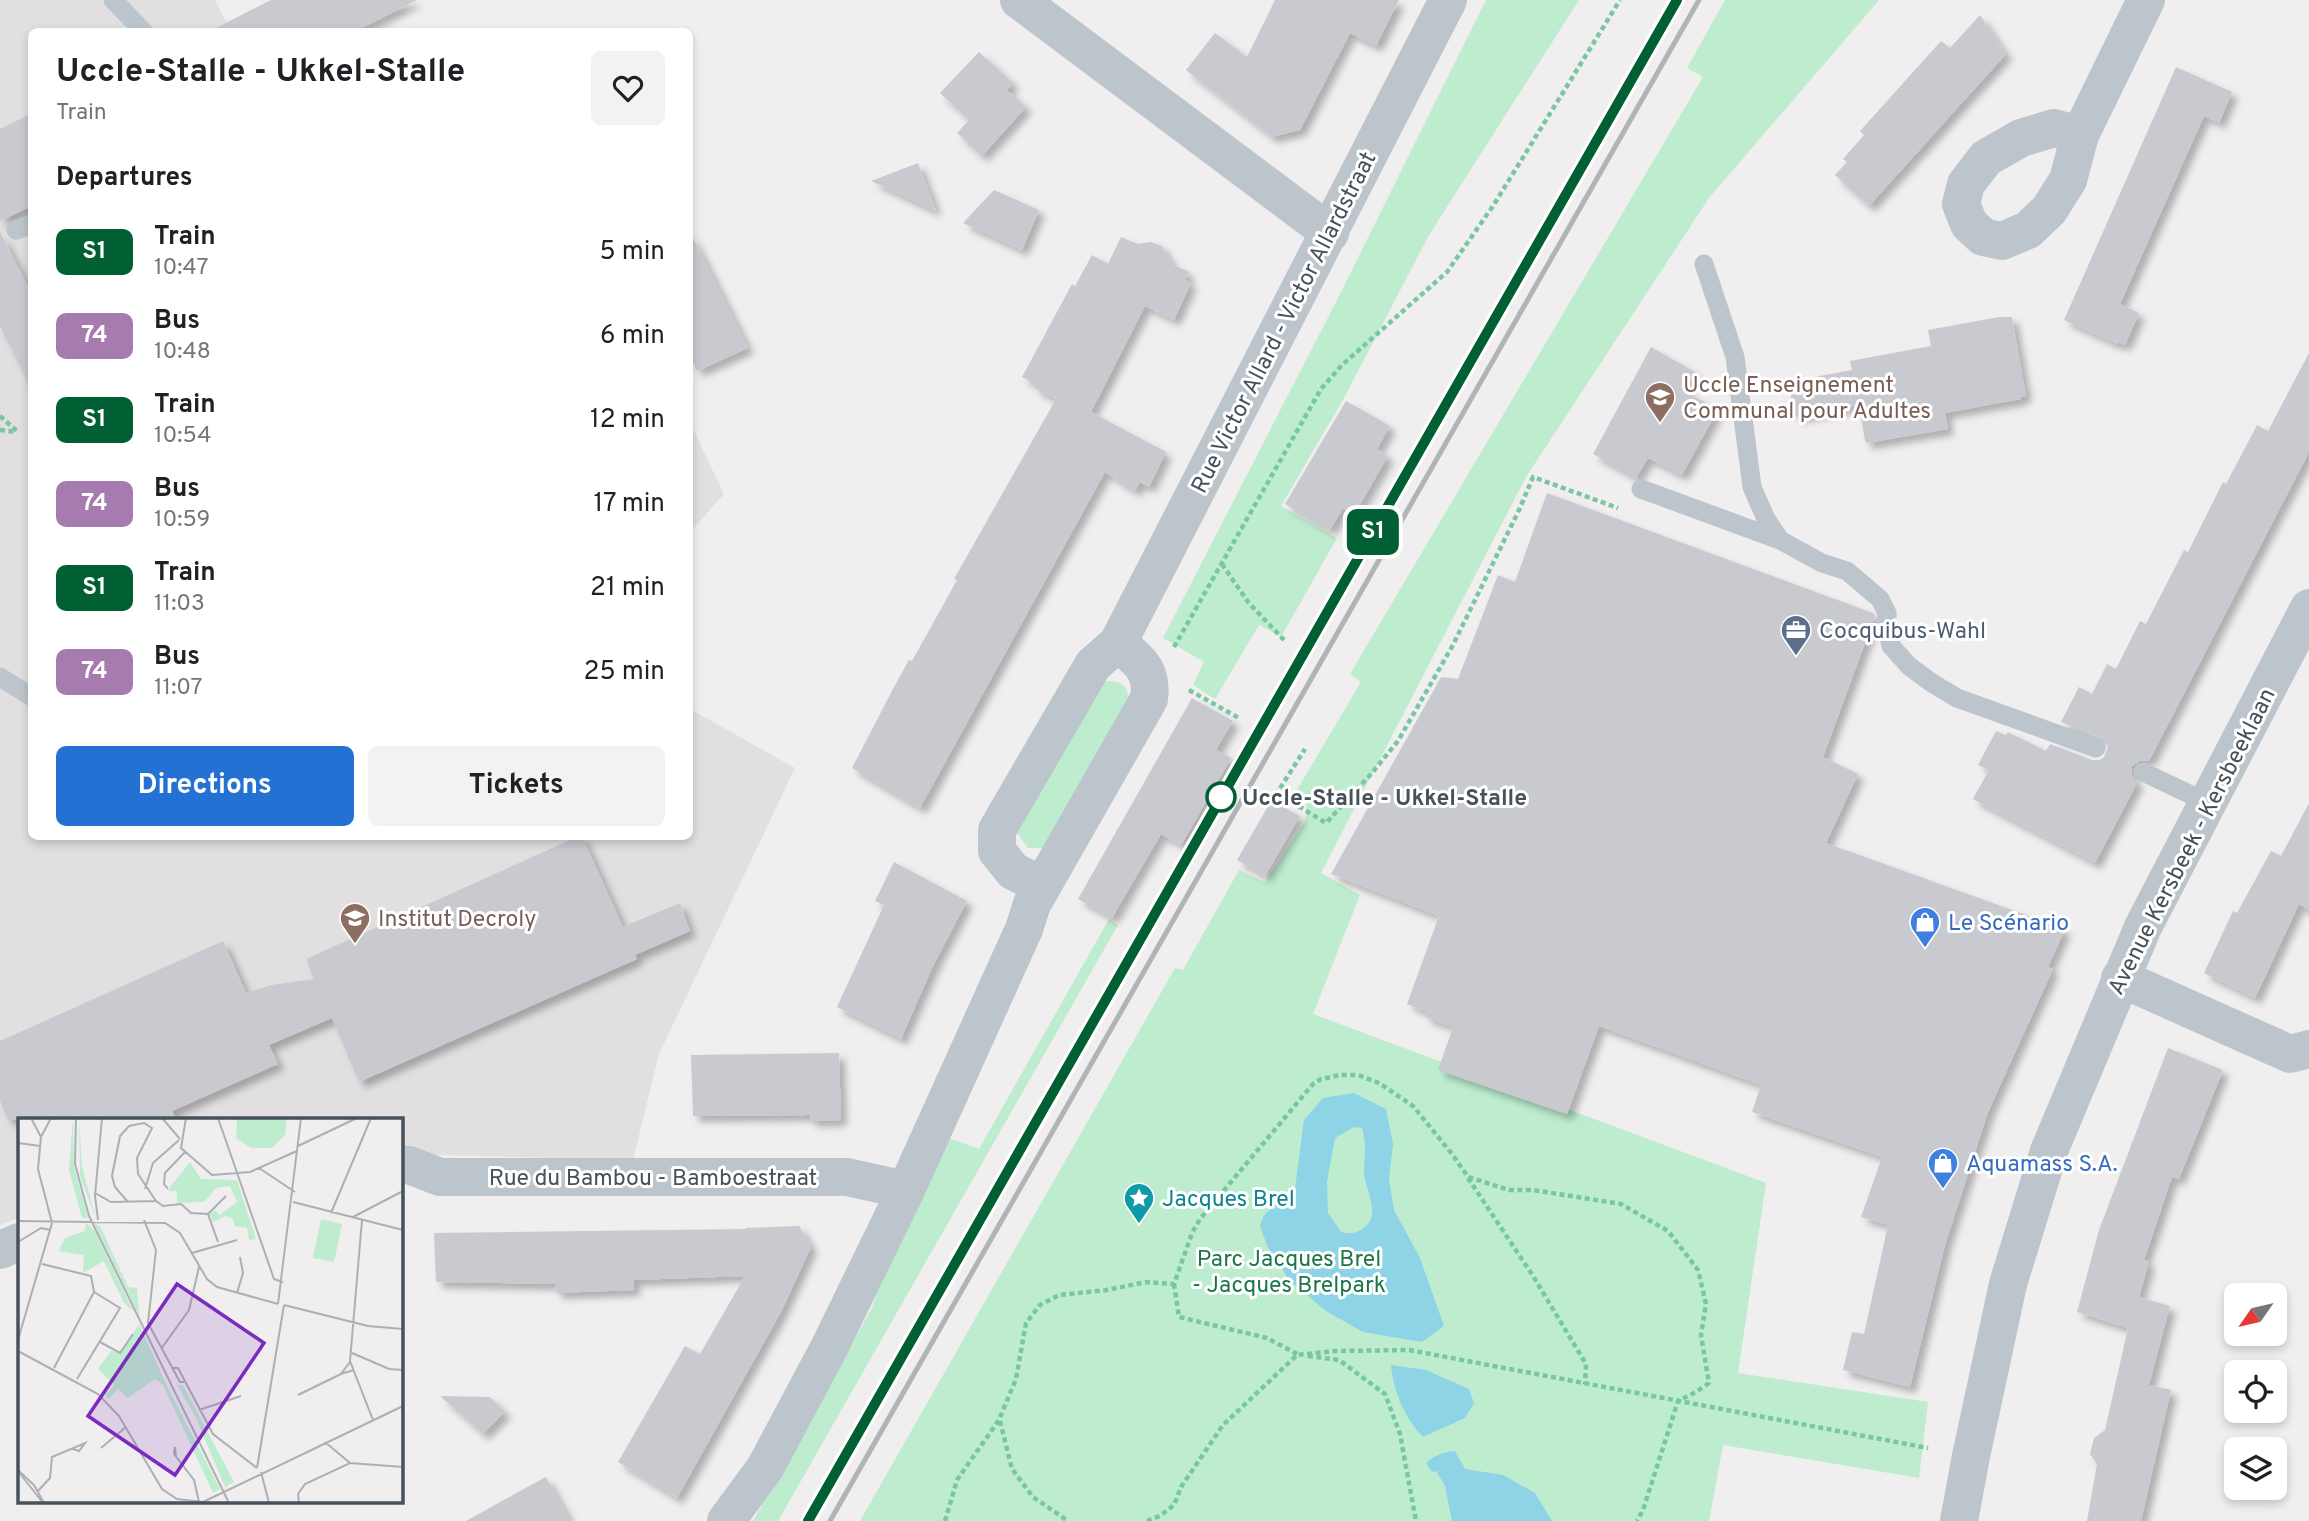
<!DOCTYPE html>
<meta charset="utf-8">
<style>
:root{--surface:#fff;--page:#f2f2f2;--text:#202124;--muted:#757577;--accent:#2471d4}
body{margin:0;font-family:Overpass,sans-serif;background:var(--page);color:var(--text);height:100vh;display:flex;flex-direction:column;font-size:26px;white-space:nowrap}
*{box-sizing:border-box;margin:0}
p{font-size:23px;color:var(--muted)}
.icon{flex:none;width:38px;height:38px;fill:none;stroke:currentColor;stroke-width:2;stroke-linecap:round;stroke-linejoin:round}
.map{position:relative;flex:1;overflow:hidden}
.side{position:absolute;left:28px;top:28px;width:665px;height:812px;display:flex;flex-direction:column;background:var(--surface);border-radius:10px;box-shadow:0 4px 10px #0003}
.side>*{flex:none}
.badge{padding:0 14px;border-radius:10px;font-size:24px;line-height:46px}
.needle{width:46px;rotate:236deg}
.fabs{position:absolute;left:2224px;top:1283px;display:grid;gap:14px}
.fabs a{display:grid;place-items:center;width:63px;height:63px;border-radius:10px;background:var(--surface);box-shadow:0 4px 10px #0003;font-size:35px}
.map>.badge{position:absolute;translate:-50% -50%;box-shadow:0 0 0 4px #fff}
h2{padding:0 28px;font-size:26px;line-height:63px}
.round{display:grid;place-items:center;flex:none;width:74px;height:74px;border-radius:10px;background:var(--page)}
.summary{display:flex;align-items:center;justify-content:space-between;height:119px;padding:0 28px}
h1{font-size:33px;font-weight:700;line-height:52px}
.button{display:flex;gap:14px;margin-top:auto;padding:14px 28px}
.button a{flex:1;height:80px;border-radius:10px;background:var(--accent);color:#fff;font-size:28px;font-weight:700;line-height:80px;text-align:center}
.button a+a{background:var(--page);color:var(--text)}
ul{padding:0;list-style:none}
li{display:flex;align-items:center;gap:21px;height:84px;padding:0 28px}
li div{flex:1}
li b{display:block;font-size:26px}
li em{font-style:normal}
li .badge{min-width:77px;font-weight:700;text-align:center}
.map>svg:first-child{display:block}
</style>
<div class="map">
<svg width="2309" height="1521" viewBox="0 0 2309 1521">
<defs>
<filter id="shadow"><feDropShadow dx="6" dy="6" stdDeviation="3.5" flood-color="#0004"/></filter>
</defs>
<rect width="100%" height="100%" fill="#f0eeee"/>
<g fill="#e1dfdf">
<path d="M 0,0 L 215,0 L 231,31 L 32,32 L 32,836 L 690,836 L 690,709 L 795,768 L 659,1054 L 633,1160 L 401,1154 L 401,1120 L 19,1120 L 19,1218 L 0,1225 Z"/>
<path d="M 690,423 L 724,494 L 690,532 Z"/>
</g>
<g fill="#beeccf">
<path d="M 1486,0 L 1579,0 L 1429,235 L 1344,398 L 1281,506 L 1337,538 L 1281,637 L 1259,625 L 1215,699 L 1193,685 L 1204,662 L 1163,638 L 1338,298 Z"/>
<path d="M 1725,0 L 1879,0 L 1709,198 L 1526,477 L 1321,873 L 1360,895 L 1313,1014 L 1766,1183 L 1738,1373 L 1928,1402 L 1919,1478 L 1723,1445 L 1709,1521 L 860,1521 L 1175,968 L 1183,970 L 1239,870 L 1265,882 L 1305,822 L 1307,803 L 1294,795 L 1361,682 L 1350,674 L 1703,77 L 1687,68 Z"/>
<path d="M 1107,681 C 1120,681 1126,684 1129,697 L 1043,848 L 1028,848 L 1017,833 L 1099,685 Z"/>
<path d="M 1109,919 L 1118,925 L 778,1521 L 753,1521 L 872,1308 L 892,1245 L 949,1138 L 979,1149 Z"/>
</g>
<g fill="#8ed4e6" fill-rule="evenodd">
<path d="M 1354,1093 L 1386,1109 L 1393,1144 L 1389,1179 L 1394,1210 L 1420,1258 L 1444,1326 L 1422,1342 L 1363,1332 L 1326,1311 L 1290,1281 L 1268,1248 L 1260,1226 L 1264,1215 L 1295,1188 L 1304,1120 L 1323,1098 ZM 1354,1127 L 1362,1128 C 1367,1145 1364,1155 1364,1172 C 1365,1191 1383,1216 1362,1229 C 1354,1234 1349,1234 1341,1232 L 1328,1213 L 1327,1182 L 1335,1138 Z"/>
<path d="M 1391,1365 L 1426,1370 L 1469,1389 L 1474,1403 L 1465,1418 L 1423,1437 C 1405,1419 1393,1390 1391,1365 Z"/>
<path d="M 1455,1451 L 1465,1469 L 1503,1475 L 1535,1493 L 1552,1521 L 1452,1521 L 1445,1486 L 1436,1471 L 1432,1472 L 1426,1463 C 1435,1455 1443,1452 1455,1451 Z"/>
</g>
<g fill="#c8cad0" filter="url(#shadow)">
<path d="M 271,0 L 417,0 L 354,32 L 208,32 Z"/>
<path d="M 1275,0 L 1399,0 L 1376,46 L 1350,33 L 1300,130 L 1272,137 L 1186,70 L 1215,33 L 1247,57 Z"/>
<path d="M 1980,15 L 2006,54 L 1869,206 L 1835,175 L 1847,162 L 1843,159 L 1864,135 L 1860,131 L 1941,41 L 1950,48 Z"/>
<path d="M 979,52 L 1013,83 L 1007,90 L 1026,107 L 982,156 L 957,133 L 969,120 L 940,93 Z"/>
<path d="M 2176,67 L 2232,92 L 2219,123 L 2204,116 L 2120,304 L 2139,313 L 2125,345 L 2118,342 L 2117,344 L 2064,320 Z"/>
<path d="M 32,113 L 32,206 L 0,221 L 0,129 Z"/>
<path d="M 918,163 L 936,211 L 871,181 Z"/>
<path d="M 994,190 L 1039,210 L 1022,250 L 963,223 Z"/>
<path d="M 0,232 L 32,294 L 32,390 L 0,326 Z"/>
<path d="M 690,232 L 748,348 L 697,371 L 690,356 Z"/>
<path d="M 1121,237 L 1138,244 L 1151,242 L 1162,246 L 1172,264 L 1189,272 L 1185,280 L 1191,283 L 1174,320 L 1145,306 L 1091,412 L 1166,452 L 1149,487 L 1140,482 L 1135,491 L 1105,472 L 920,808 L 852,768 L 894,687 L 909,660 L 912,661 L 957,580 L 954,579 L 1056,399 L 1034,388 L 1036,384 L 1022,377 L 1072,284 L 1075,286 L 1092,255 L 1108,264 Z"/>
<path d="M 1999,317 L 2012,317 L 2026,396 L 2021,397 L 2021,399 L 1945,413 L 1948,429 L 1867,443 L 1865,441 L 1859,405 L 1795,417 L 1788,382 L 1852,370 L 1850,361 L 1931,346 L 1928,330 Z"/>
<path d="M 1651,347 L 1695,372 L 1684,391 L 1718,409 L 1682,475 L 1648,458 L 1636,478 L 1593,454 Z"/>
<path d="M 2309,353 L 2309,452 L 2149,761 L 2141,760 L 2132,766 L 2131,774 L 2137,783 L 2095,863 L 1973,799 L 1989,770 L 1978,765 L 1996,731 L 2006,735 L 2008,732 L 2046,751 L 2050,744 L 2092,760 L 2099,760 L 2104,757 L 2108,747 L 2105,740 L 2061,722 L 2079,687 L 2092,694 L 2107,664 L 2116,669 L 2140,621 L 2146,624 L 2184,550 L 2188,552 L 2223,482 L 2226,484 L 2257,425 L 2268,431 Z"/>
<path d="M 1346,401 L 1390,426 L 1377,449 L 1388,456 L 1354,515 L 1343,508 L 1330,530 L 1285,504 Z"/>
<path d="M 1547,493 L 1873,613 L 1875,616 L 1823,757 L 1858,774 L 1826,843 L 2065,929 L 2048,967 L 2053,969 L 1988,1112 L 1945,1245 L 1910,1387 L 1843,1370 L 1852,1332 L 1864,1334 L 1888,1225 L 1861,1217 L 1882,1157 L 1752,1112 L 1761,1085 L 1599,1026 L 1567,1114 L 1438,1070 L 1453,1027 L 1425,1017 L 1427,1012 L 1407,1004 L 1439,916 L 1331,874 L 1441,677 L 1458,679 L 1498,575 L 1515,582 Z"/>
<path d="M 1192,698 L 1233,721 L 1216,750 L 1231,758 L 1181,845 L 1161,834 L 1112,918 L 1078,899 Z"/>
<path d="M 1271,801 L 1300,816 L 1265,876 L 1237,860 Z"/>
<path d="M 2309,803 L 2309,910 L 2299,904 L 2255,998 L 2204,973 L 2233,911 L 2237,913 L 2271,851 L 2281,856 Z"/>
<path d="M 579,836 L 582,836 L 623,927 L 680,903 L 690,931 L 635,955 L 637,959 L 359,1082 L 332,1018 L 269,1045 L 278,1064 L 172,1111 L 176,1120 L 8,1120 L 0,1101 L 0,1041 L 223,941 L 246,993 L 272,985 L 314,979 L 306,959 Z"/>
<path d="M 894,862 L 967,901 L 933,966 L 901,1039 L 837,1007 L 884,905 L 875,901 Z"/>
<path d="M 2168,1048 L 2223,1070 L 2179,1179 L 2172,1177 L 2144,1260 L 2149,1262 L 2139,1297 L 2170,1306 L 2149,1385 L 2171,1390 L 2141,1521 L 2087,1521 L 2097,1464 L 2090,1454 L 2094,1438 L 2105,1430 L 2128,1328 L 2077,1312 L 2099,1230 Z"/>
<path d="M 839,1053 L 841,1120 L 810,1121 L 810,1115 L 693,1116 L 691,1055 Z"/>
<path d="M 799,1226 L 811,1247 L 782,1310 L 677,1498 L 618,1462 L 685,1346 L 700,1354 L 745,1276 L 634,1280 L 634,1290 L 556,1293 L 555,1284 L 436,1282 L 434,1233 L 746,1229 L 746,1228 Z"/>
<path d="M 440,1396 L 490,1397 L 505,1412 L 483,1434 Z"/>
<path d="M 546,1477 L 570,1521 L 466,1521 L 531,1485 Z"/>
</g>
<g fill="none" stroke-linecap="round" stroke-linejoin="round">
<g stroke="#78c7a0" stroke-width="4.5" stroke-dasharray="5 3.5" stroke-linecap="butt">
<path d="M 0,416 L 18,432"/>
<path d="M 0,430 L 17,432"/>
<path d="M 1222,564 L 1248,602 L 1284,640"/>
<path d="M 1174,647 L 1321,389 L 1342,365 L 1447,272 L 1493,206 L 1620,0"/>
<path d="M 1189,690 L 1239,718"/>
<path d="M 1275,791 L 1277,793 L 1305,749"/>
<path d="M 1277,793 L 1326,823 L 1372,773 L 1398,741 L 1453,645 L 1520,508 L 1533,477 L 1618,508"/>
<path d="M 1468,1178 L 1533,1276 L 1586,1364 L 1585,1384"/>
<path d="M 1174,1284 L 1179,1317 L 1267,1338 L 1299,1355"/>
<path d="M 1308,1356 L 1339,1360 L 1385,1394 L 1400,1434 L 1416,1521"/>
<path d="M 1000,1421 L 1012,1469 L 1033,1497 L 1068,1521"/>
<path d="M 945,1521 L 957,1480 L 999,1420 L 1016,1379 L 1026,1323 L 1040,1305 L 1059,1295 L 1107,1290 L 1146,1282 L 1174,1284 L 1192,1233 L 1200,1219 L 1313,1084 L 1321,1079 L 1341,1075 L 1358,1075 L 1379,1083 L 1413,1106 L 1452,1154 L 1468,1177 L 1509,1190 L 1533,1190 L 1621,1204 L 1668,1231 L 1698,1270 L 1706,1304 L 1701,1335 L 1709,1383 L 1696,1392 L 1678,1401 L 1643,1510 L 1637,1521"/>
<path d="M 1147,1521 L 1160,1516 L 1174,1505 L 1181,1487 L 1223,1425 L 1297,1355 L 1336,1351 L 1409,1350 L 1928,1448"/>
</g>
<g stroke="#bdc5cc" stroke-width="19">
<path d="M 113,0 L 144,32"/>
<path d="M 16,230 L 32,224"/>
<path d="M 1704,264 L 1735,357 L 1752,487 L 1766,519 L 1780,540"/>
<path d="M 1641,489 L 1780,540 L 1822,563 L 1847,571 L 1880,599 L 1887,613 L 1887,627 L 1891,646 L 1909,666 L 1932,683 L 1957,698 L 2096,748"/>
<path d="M 0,677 L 32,697"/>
<path d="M 2143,772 L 2208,803"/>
</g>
<g stroke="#bdc5cc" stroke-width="38">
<path d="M 1019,0 L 1330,233"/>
<path d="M 2080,135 L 2054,128 L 2021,138 L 1986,158 L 1966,184 L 1961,204 L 1969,224 L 1983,237 L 2002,241 L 2028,230 L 2049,210 L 2068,180 L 2080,135 L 2146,0"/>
<path d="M 1042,886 L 1013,871 L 997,851 L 997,830 L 1093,665 L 1118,643 L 1448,0"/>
<path d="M 2120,978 L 2290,1054 L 2309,1049"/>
<path d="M 401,1165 L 409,1165 L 440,1177 L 847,1177 L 906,1190"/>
<path d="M 0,1250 L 19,1242"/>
<path d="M 726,1521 L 765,1468 L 829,1348 L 906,1190 L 1024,929 L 1032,904 L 1149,699 C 1153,669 1139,661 1118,643"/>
<path d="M 1959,1521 L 1971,1456 L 2008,1284 L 2049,1151 L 2143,927 L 2309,608"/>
</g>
<g stroke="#b0b3b8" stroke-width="5">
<path d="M 808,1521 L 1677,0"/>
<path d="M 830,1521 L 1699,0"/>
</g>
</g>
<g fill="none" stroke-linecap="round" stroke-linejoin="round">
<g stroke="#fff" stroke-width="16">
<path id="line" d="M 808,1521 L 1677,0"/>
</g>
<use href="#line" stroke="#005f33" stroke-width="10"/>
</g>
<defs>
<g id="university-pin" transform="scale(1.575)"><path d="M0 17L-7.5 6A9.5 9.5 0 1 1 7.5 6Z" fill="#8d6e63" stroke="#fff"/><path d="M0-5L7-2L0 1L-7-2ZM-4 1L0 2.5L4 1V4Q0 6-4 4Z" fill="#fff"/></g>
<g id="office-pin" transform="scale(1.575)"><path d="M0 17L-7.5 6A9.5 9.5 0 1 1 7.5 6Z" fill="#5c6f8a" stroke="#fff"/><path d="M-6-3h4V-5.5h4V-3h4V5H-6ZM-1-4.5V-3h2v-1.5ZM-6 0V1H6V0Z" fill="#fff"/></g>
<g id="school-pin" transform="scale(1.575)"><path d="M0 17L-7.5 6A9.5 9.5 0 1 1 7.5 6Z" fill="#8d6e63" stroke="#fff"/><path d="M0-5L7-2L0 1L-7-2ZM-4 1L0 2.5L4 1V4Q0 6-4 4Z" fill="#fff"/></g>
<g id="shop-pin" transform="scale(1.575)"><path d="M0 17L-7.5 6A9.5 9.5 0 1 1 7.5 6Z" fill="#3f7fe0" stroke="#fff"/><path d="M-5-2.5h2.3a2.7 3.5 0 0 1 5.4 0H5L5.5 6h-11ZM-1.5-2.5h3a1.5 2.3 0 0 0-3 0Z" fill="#fff"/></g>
<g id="sight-pin" transform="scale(1.575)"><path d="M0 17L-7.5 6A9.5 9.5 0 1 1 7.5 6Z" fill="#0f9aa8" stroke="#fff"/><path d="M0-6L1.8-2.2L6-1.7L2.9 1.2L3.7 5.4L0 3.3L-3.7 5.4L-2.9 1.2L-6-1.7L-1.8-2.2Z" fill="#fff"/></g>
</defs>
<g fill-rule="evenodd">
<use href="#university-pin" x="1660" y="397"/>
<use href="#office-pin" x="1796" y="630"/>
<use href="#school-pin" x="355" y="918"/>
<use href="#shop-pin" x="1925" y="922"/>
<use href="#shop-pin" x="1943" y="1163"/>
<use href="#sight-pin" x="1139" y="1198"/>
</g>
<circle fill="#fff" stroke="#005f33" stroke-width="3.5" cx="1221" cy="797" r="14"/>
<g text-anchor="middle" stroke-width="6" stroke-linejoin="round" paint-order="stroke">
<g font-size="23" fill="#47515a" stroke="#fff">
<text transform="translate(1283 322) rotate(-63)" y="8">Rue Victor Allard - Victor Allardstraat</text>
<text transform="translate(2191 841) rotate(-63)" y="8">Avenue Kersbeek - Kersbeeklaan</text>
<text x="653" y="1185">Rue du Bambou - Bamboestraat</text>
</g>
<g font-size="23" fill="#785e54" stroke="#fff" text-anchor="start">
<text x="1683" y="392">Uccle Enseignement<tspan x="1683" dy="26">Communal pour Adultes</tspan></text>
<text x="378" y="926">Institut Decroly</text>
</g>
<g font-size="23" fill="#4e5e75" stroke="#fff" text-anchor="start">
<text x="1819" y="638">Cocquibus-Wahl</text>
</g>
<g font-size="23" font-weight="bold" fill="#47515a" stroke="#fff" text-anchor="start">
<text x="1242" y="805">Uccle-Stalle - Ukkel-Stalle</text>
</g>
<g font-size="23" fill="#366cbe" stroke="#fff" text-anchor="start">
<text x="1948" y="930">Le Scénario</text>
<text x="1966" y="1171">Aquamass S.A.</text>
</g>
<g font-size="23" fill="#0d838f" stroke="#fff" text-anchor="start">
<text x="1162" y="1206">Jacques Brel</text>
</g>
<g font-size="23" fill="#1c7649" stroke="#fff">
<text x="1289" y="1266">Parc Jacques Brel<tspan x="1289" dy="26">- Jacques Brelpark</tspan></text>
</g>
</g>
<g transform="translate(18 1118)">
<rect width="385" height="385" fill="#f0eeee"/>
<path d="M 55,0 L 56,49 L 70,100 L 64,100 L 51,52 ZM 61,0 L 64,49 L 78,101 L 62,58 ZM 219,0 L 269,0 L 267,17 L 254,30 L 233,30 L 218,20 ZM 172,44 L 183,61 L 219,62 L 238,121 L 231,122 L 229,110 L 216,108 L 216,102 L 208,98 L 195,104 L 192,96 L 197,92 L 202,97 L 219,84 L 212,68 L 198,70 L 186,84 L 159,85 L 159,73 L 151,73 L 152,69 ZM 303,101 L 324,106 L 316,144 L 295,140 ZM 68,105 L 77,113 L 115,193 L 106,185 L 86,143 L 65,155 L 66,137 L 41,133 L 47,120 L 67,113 ZM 76,105 L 82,108 L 110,169 L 119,170 L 121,197 ZM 121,206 L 149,268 L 202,371 L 195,375 L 145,267 L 137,261 L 110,280 L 100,271 L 91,281 L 87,278 L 96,267 L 80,251 L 93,233 L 102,235 ZM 159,267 L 165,267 L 216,364 L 207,369 L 177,298 Z" fill="#beeccf"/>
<path fill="none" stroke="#acafb3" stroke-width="2" d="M 13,0 L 23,19M 58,0 L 57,46 L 71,98 L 211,385M 144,0 L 162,21M 168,0 L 163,30 L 194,57 L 232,54 L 279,33M 200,0 L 256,161 L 265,164M 111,8 L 126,5 L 134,10 L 119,40 L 120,56 L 138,83M 0,25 L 22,28M 280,28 L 339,0M 241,50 L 277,74M 127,71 L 135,45 L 161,22M 150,71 L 146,66 L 147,55 L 167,34M 77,75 L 93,84 L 138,83 L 145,88 L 163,86 L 173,95 L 190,96 L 200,124M 110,84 L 97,69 L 94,58 L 102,18 L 111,8M 275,84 L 385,112M 313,95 L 353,0M 190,96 L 208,78M 335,99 L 385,73M 80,102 L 77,78 L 84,0M 126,102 L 138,132 L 130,205 L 162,264 L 166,264M 344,102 L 332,243 L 355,302M 0,103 L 147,105 L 162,115 L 189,161 L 199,169 L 260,186M 0,124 L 23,110 L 32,112M 174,135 L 219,122M 24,146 L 73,158 L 76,174M 219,175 L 225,155 L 222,139M 260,186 L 283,0M 266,187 L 350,208 L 385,211M 0,222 L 34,105 L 20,51 L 23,19 L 33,0M 82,224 L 102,235 L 115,216M 143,231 L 171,192 L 181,149M 0,233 L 80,276 L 101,298 L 144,371 L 159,381 L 185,384M 334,235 L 371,251 L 385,252M 332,244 L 323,256 L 336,252M 36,250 L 76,174M 155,250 L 160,250 L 195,316 L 239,350M 59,261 L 102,190 L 76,174M 280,277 L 323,256M 181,292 L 223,278M 307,324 L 332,345M 83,330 L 108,309M 158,339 L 157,329 L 156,336 L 176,362 L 181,384M 239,350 L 266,187M 0,352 L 16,367 L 26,385M 0,353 L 25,385M 243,354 L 251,385M 20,373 L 32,360 L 34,339 L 67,325 L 61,333 L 55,331M 185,384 L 385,288M 281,385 L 280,376 L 287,366 L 332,345 L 385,349"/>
<path fill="#7b2cbf" fill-opacity="0.15" stroke="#7b2cbf" stroke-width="3.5" d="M 159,166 L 246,225 L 157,357 L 70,298 Z"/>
<rect width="385" height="385" fill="none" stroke="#47515a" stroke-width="3.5"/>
</g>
</svg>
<div class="fabs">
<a><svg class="needle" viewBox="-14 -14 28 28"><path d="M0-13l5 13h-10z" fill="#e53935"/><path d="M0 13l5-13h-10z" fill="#757577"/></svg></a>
<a><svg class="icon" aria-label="locate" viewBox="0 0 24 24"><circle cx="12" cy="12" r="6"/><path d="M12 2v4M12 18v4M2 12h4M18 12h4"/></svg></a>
<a><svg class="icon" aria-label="layers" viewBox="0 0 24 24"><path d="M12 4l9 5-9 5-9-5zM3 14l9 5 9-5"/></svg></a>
</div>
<b class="badge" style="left:1373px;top:532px;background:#005f33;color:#fff">S1</b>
<section class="side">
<div class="summary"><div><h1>Uccle-Stalle - Ukkel-Stalle</h1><p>Train</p></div><a class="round"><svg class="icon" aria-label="heart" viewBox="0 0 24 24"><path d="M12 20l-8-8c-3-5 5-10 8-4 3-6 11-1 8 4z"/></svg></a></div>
<h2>Departures</h2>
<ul>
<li><span class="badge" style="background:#005f33;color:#fff">S1</span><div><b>Train</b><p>10:47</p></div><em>5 min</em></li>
<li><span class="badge" style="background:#a67cb0;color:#fff">74</span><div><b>Bus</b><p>10:48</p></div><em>6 min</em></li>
<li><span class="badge" style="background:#005f33;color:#fff">S1</span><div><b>Train</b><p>10:54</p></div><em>12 min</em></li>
<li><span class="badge" style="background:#a67cb0;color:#fff">74</span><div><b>Bus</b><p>10:59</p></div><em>17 min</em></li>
<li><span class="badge" style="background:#005f33;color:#fff">S1</span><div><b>Train</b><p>11:03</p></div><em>21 min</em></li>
<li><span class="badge" style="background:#a67cb0;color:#fff">74</span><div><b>Bus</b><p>11:07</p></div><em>25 min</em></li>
</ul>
<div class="button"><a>Directions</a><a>Tickets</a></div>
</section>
</div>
